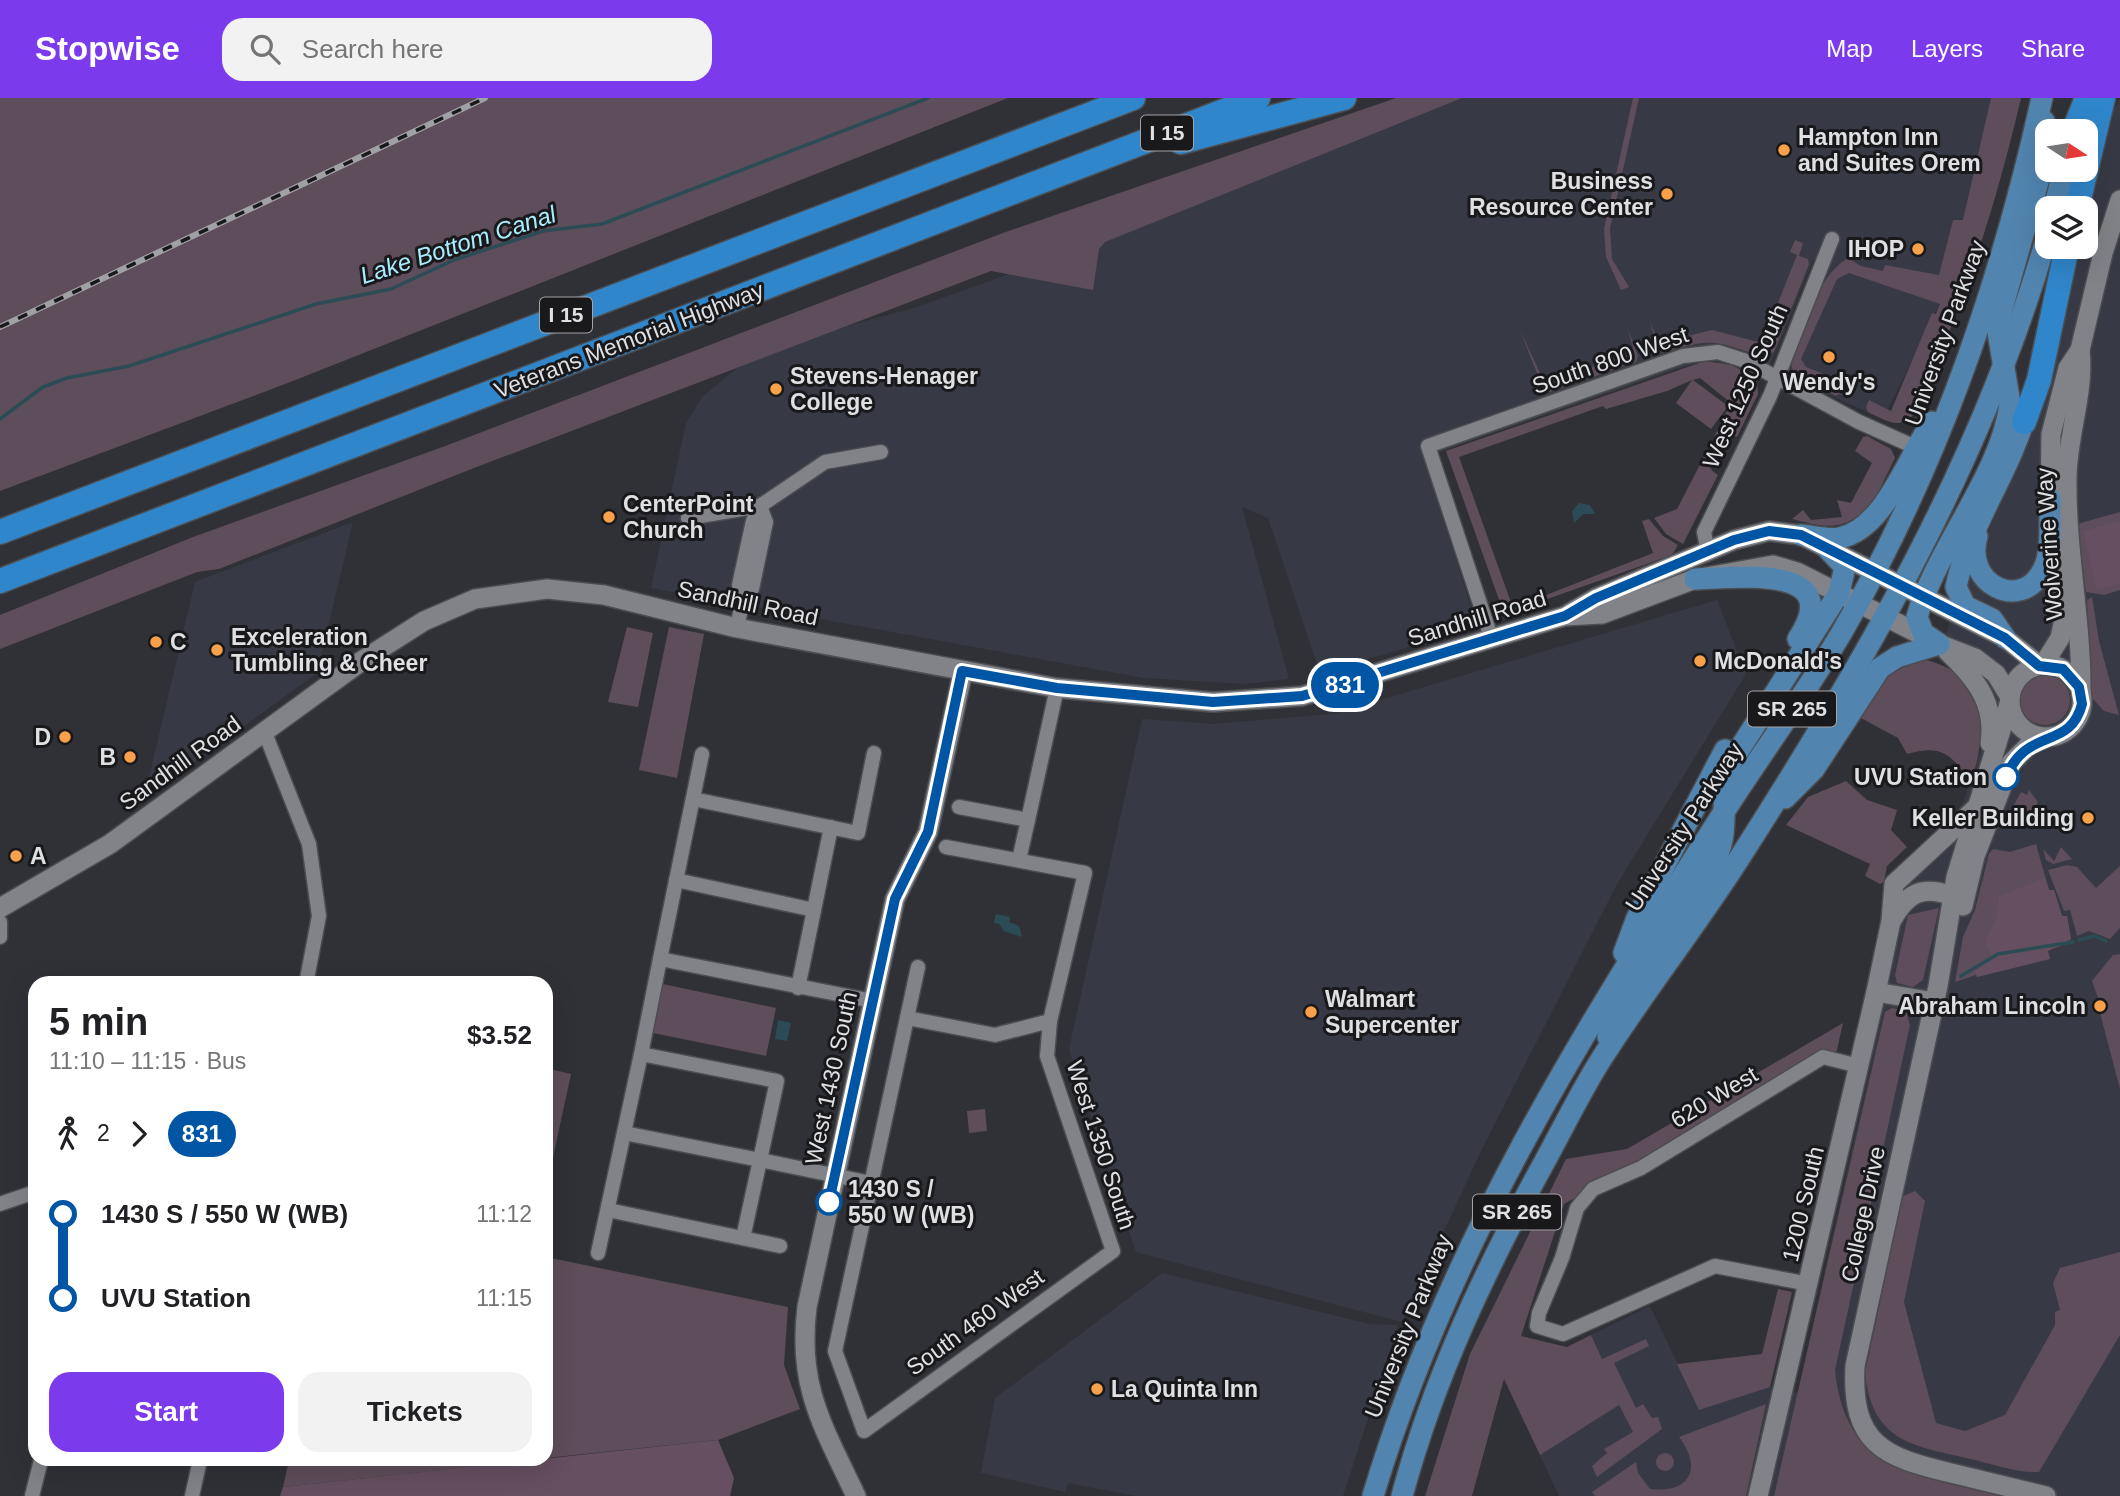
<!DOCTYPE html>
<meta charset="utf-8">
<style>
:root{--surface:#fff;--page:#f2f2f2;--text:#202124;--muted:#757577;--accent:#7c3aed}
body{margin:0;font-family:Arial,sans-serif;background:var(--page);color:var(--text);height:100vh;display:flex;flex-direction:column;font-size:26px;white-space:nowrap}
*{box-sizing:border-box;margin:0}
p{font-size:23px;color:var(--muted)}
.icon{flex:none;width:38px;height:38px;fill:none;stroke:currentColor;stroke-width:2;stroke-linecap:round;stroke-linejoin:round}
.map{position:relative;flex:1;overflow:hidden}
.side{position:absolute;left:28px;top:878px;width:525px;height:490px;display:flex;flex-direction:column;background:var(--surface);border-radius:21px;box-shadow:0 7px 28px #0002}
.side>*{flex:none}
.badge{padding:0 14px;border-radius:23px;font-size:24px;line-height:46px}
.needle{width:46px;rotate:102deg}
.fabs{position:absolute;left:2035px;top:21px;display:grid;gap:14px}
.fabs a{display:grid;place-items:center;width:63px;height:63px;border-radius:14px;background:var(--surface);box-shadow:0 7px 28px #0002;font-size:35px}
.map>.badge{position:absolute;translate:-50% -50%;box-shadow:0 0 0 4px #fff}
.legs{display:flex;align-items:center;gap:10px;height:77px;padding:0 21px;font-size:23px}
.legs p{margin-inline-start:auto}
.headline{display:flex;align-items:center;justify-content:space-between;height:119px;padding:0 21px}
h1{font-size:38px;font-weight:600;line-height:52px}
.action{display:flex;gap:14px;margin-top:auto;padding:14px 21px}
.action a{flex:1;height:80px;border-radius:21px;background:var(--accent);color:#fff;font-size:28px;font-weight:600;line-height:80px;text-align:center}
.action a+a{background:var(--page);color:var(--text)}
ul{padding:0 21px;list-style:none}
li{display:flex;align-items:center;gap:24px;height:84px;font-size:26px}
li i{display:grid;place-items:center;width:10px;height:100%;margin:0 9px;background:currentColor}
li i::after{content:'';width:18px;height:18px;margin:-9px;border:5px solid;border-radius:50%;background:var(--surface)}
li p{margin-inline-start:auto}
li:first-child i{background:linear-gradient(#0000 50%,currentColor 0)}
li:last-child i{background:linear-gradient(currentColor 50%,#0000 0)}
header{display:flex;align-items:center;gap:42px;box-sizing:border-box;height:98px;padding:0 35px;background:var(--accent);color:#fff}
header strong{font-size:33px}
nav{display:flex;gap:38px;margin-inline-start:auto;font-size:24px}
.search{width:490px;height:63px;background:var(--page);display:flex;align-items:center;gap:18px;box-sizing:border-box;padding:0 24px;border-radius:21px;color:var(--muted);font-size:26px}
.map>svg:first-child{display:block}
</style>
<header>
<strong>Stopwise</strong>
<div class="search"><svg class="icon" aria-label="search" viewBox="0 0 24 24"><circle cx="10" cy="10" r="6"/><path d="M15 15l6 6"/></svg>Search here</div>
<nav><a>Map</a><a>Layers</a><a>Share</a></nav>
</header>
<div class="map">
<svg width="2120" height="1398" viewBox="0 0 2120 1398">
<rect width="100%" height="100%" fill="#303136"/>
<g fill="#373a44">
<path d="M 1451,0 L 1992,0 L 1955,176 L 1883,321 L 1785,277 L 1827,168 L 1813,162 L 1764,282 L 1707,261 L 1424,359 L 1477,529 L 1320,575 L 1268,420 L 1242,409 L 1289,581 L 1244,586 L 1144,580 L 651,490 L 686,325 L 703,298 L 741,267 L 824,234 L 914,210 L 1069,155 Z"/>
<path d="M 2120,1 L 2120,1398 L 1559,1398 L 1504,1280 L 1650,1208 L 1699,1311 L 1766,1288 L 1798,1295 L 1891,875 L 1908,780 L 1963,705 L 1986,634 L 1977,592 L 1936,559 L 2030,334 L 2077,149 L 2086,149 L 2086,112 L 2109,20 Z"/>
<path d="M 353,424 L 317,575 L 144,701 L 195,484 Z"/>
<path d="M 1717,502 L 1746,576 L 1617,786 L 1482,1051 L 1402,1224 L 1136,1154 L 1069,951 L 1142,621 L 1213,626 L 1333,616 Z"/>
<path d="M 1162,1175 L 1369,1226 L 1398,1227 L 1343,1398 L 1136,1398 L 1068,1385 L 1065,1394 L 981,1375 L 995,1300 Z"/>
</g>
<g fill="#5e4d5a">
<path d="M 0,0 L 1008,0 L 293,283 L 0,393 Z"/>
<path d="M 1396,0 L 1462,0 L 1105,144 L 1099,151 L 1093,192 L 991,173 L 469,372 L 219,471 L 197,474 L 0,551 L 0,517 L 193,439 L 448,347 L 1003,135 Z"/>
<path d="M 1633,0 L 1639,0 L 1610,130 L 1612,161 L 1629,189 L 1621,192 L 1606,159 L 1604,131 Z"/>
<path d="M 1991,0 L 2021,0 C 1994,115 1963,209 1914,316 C 1901,333 1884,322 1868,314 L 1866,309 L 1869,302 L 1891,313 L 1932,215 L 1936,216 L 1940,206 L 1849,175 L 1837,181 L 1801,261 L 1806,269 L 1838,282 L 1836,287 L 1840,293 L 1845,292 L 1836,298 L 1794,277 L 1791,266 C 1805,230 1815,180 1848,160 L 1861,168 L 1883,173 L 1885,167 L 1939,177 L 1953,122 L 1963,122 Z"/>
<path d="M 1795,142 L 1803,145 L 1799,158 L 1808,161 L 1809,166 L 1774,254 L 1763,258 C 1713,244 1716,238 1663,255 L 1658,252 L 1650,224 L 1659,245 L 1712,232 L 1762,245 L 1797,157 L 1790,154 Z"/>
<path d="M 1628,231 L 1638,258 L 1636,264 L 1550,294 L 1544,293 L 1520,232 L 1545,286 L 1634,254 Z"/>
<path d="M 1705,263 L 1731,267 L 1757,280 L 1758,296 L 1737,339 L 1724,333 L 1719,340 L 1714,339 L 1731,305 L 1700,280 L 1693,282 L 1728,308 L 1711,331 L 1676,305 L 1692,282 L 1667,293 L 1606,311 L 1603,308 L 1459,359 L 1513,510 L 1653,455 L 1642,423 L 1649,421 L 1663,438 L 1678,447 L 1672,457 L 1508,515 L 1503,513 L 1446,353 Z"/>
<path d="M 1867,338 L 1891,351 L 1895,360 L 1872,407 L 1860,421 L 1858,418 C 1835,434 1817,427 1792,421 L 1803,412 L 1811,422 L 1842,419 L 1837,402 L 1851,405 L 1872,365 L 1855,353 L 1863,339 Z"/>
<path d="M 1706,355 L 1710,357 C 1708,367 1709,371 1718,377 L 1683,446 L 1666,436 L 1654,420 L 1677,411 Z"/>
<path d="M 2120,414 L 2120,492 L 2104,497 L 2086,494 L 2077,426 Z"/>
<path d="M 2092,499 L 2099,543 L 2119,617 L 2104,613 L 2092,600 L 2087,502 Z"/>
<path d="M 627,529 L 653,535 L 638,609 L 608,604 Z"/>
<path d="M 669,529 L 704,536 L 677,680 L 639,672 Z"/>
<path d="M 1926,562 C 1984,576 1988,625 1974,674 L 1965,676 C 1948,652 1935,648 1907,656 L 1898,640 L 1859,619 C 1879,586 1887,571 1926,562 Z"/>
<circle cx="2045" cy="602" r="25"/>
<path d="M 1846,683 L 1867,702 L 1897,712 L 1891,732 L 1907,749 L 1887,768 L 1884,784 L 1880,786 L 1865,778 L 1870,766 L 1786,727 L 1808,699 Z"/>
<path d="M 2029,692 L 2038,704 L 2024,728 L 2011,723 L 2002,728 L 2021,694 L 2027,697 Z"/>
<path d="M 2036,746 L 2049,792 L 2054,792 L 2062,818 L 2067,818 L 2071,841 L 2061,848 L 1955,884 L 1963,839 L 1975,812 L 1989,756 L 1993,751 L 2010,754 Z"/>
<path d="M 2061,749 L 2072,761 L 2053,766 L 2046,762 L 2043,751 L 2054,763 Z"/>
<path d="M 2067,767 L 2077,769 L 2096,790 L 2120,768 L 2120,830 L 2110,841 L 2089,833 L 2077,838 L 2070,812 L 2064,813 L 2048,772 Z"/>
<path d="M 1939,810 L 1923,882 L 1913,889 L 1897,885 L 1895,877 L 1908,817 Z"/>
<path d="M 2120,856 L 2120,991 L 2100,915 L 2103,914 L 2092,883 L 2113,857 Z"/>
<path d="M 663,886 L 776,910 L 766,958 L 653,935 Z"/>
<path d="M 1892,910 L 1906,913 L 1910,927 L 1835,1272 C 1845,1375 1918,1377 2001,1398 L 1774,1398 L 1885,914 Z"/>
<path d="M 1843,925 L 1833,969 L 1823,967 L 1564,1106 L 1521,1238 L 1567,1249 L 1591,1237 L 1602,1261 L 1646,1241 L 1649,1248 L 1614,1265 L 1636,1310 L 1643,1306 L 1652,1320 L 1658,1319 L 1662,1331 L 1597,1379 L 1592,1368 L 1607,1355 L 1604,1351 L 1633,1334 L 1619,1307 L 1540,1357 L 1504,1281 L 1472,1398 L 1425,1398 L 1470,1256 L 1566,1061 L 1627,1051 Z"/>
<path d="M 546,970 L 571,976 L 546,1092 Z"/>
<path d="M 985,1011 L 987,1033 L 969,1035 L 967,1013 Z"/>
<path d="M 1915,1093 L 1925,1103 L 1904,1204 L 1936,1325 L 1965,1333 L 2005,1317 L 2055,1227 L 2055,1214 L 2060,1212 L 2053,1185 L 2060,1170 L 2120,1154 L 2120,1237 L 2039,1374 C 2018,1375 1995,1367 1975,1362 C 1916,1348 1872,1346 1865,1275 L 1903,1098 Z"/>
<path d="M 546,1159 L 788,1209 L 784,1267 L 800,1311 L 718,1342 L 546,1360 Z"/>
<path d="M 1778,1191 L 1792,1194 L 1770,1289 L 1699,1312 L 1677,1266 L 1762,1256 Z"/>
<path d="M 1766,1306 L 1746,1398 L 1595,1398 L 1592,1394 L 1636,1364 L 1638,1375 L 1650,1391 C 1690,1396 1703,1370 1679,1339 Z"/>
<circle cx="1665" cy="1364" r="9"/>
<path d="M 289,1362 L 537,1362 L 283,1389 Z"/>
</g>
<g fill="#664f60">
<path d="M 2120,423 L 2120,486 L 2097,492 L 2083,433 Z"/>
<path d="M 2045,780 L 2049,792 L 2054,792 L 2062,818 L 2067,818 L 2071,841 L 2048,853 L 2050,861 L 1977,879 L 1975,873 L 1992,861 L 1985,843 L 1996,822 L 1999,798 Z"/>
<path d="M 718,1342 L 734,1380 L 730,1398 L 280,1398 L 283,1389 Z"/>
</g>
<g fill="#2c4c55">
<path d="M 1579,405 L 1590,407 L 1595,416 L 1583,416 L 1574,425 L 1572,413 Z"/>
<path d="M 996,816 L 1010,819 L 1009,824 L 1019,828 L 1022,839 L 1004,833 L 999,826 L 994,825 Z"/>
<path d="M 778,922 L 791,925 L 787,943 L 775,941 Z"/>
</g>
<g fill="none" stroke-linecap="round" stroke-linejoin="round">
<g stroke="#2c4c55" stroke-width="3.5">
<path d="M 0,321 L 43,289 L 67,280 L 129,268 L 316,206 L 391,191 L 454,162 L 543,133 L 602,126 L 928,0"/>
<path d="M 2079,842 L 2095,838 L 2106,843"/>
<path d="M 1961,878 L 1998,856 L 2073,844"/>
</g>
<g stroke="#4c4d50" stroke-width="17">
<g id="street">
<path d="M 688,420 L 760,408 L 825,364 L 881,354"/>
<path d="M 1708,454 L 1704,434 L 1770,298 L 1832,141"/>
<path d="M 744,495 L 752,491 L 766,424 L 760,408"/>
<path d="M 737,530 L 744,495 L 739,487 L 753,423 L 760,408"/>
<path d="M 1491,539 L 1428,348 L 1683,258 L 1718,254 L 1746,263 L 1859,324 L 1915,349"/>
<path d="M 265,635 L 309,746 L 319,818 L 306,886"/>
<path d="M 702,656 L 660,861 L 873,903"/>
<path d="M 693,701 L 858,735 L 874,655"/>
<path d="M 959,709 L 1028,722 L 1019,762"/>
<path d="M 1028,722 L 1057,590"/>
<path d="M 676,782 L 814,812"/>
<path d="M 0,824 L 0,839"/>
<path d="M 918,869 L 835,1253 L 864,1333 L 1113,1153 L 1047,958 L 1050,923 L 1085,775 L 946,749"/>
<path d="M 798,890 L 831,729"/>
<path d="M 907,920 L 995,937 L 1050,923"/>
<path d="M 641,956 L 660,861"/>
<path d="M 624,1035 L 760,1062 L 743,1140"/>
<path d="M 0,1106 L 35,1094"/>
<path d="M 608,1112 L 780,1148"/>
<path d="M 598,1155 L 641,956 L 777,983 L 760,1062 L 871,1085"/>
<path d="M 1809,1186 L 1715,1168 L 1563,1236 L 1537,1228 L 1539,1215 L 1562,1160 L 1577,1110 L 1593,1091 L 1641,1070 L 1823,959 L 1859,968"/>
<path d="M 32,1398 L 41,1362"/>
<path d="M 192,1398 L 200,1362"/>
</g>
</g>
<g stroke="#4c4d50" stroke-width="22">
<g id="secondary">
<path d="M 2080,252 C 2085,294 2067,338 2067,381 C 2066,453 2082,524 2081,597"/>
<path d="M 1570,515 L 1596,500 L 1734,442 L 1769,433 L 1801,437 L 2005,540 L 2039,567"/>
<path d="M 1948,554 C 1975,580 1996,605 1990,645"/>
<circle cx="2046" cy="603" r="36"/>
<path d="M 2043,567 L 2060,540 L 2064,521 L 2050,401 L 2051,336 L 2068,270 L 2080,252 L 2103,155 L 2120,102"/>
<path d="M 2009,606 L 1956,779 L 1938,888 L 1855,1268 C 1851,1346 1883,1359 1951,1375 C 1983,1383 2014,1390 2046,1398"/>
<path d="M 1963,808 L 1975,758 L 2011,665 L 2030,646 L 2046,640"/>
<path d="M 0,810 L 110,746 L 363,562 L 424,523 L 475,501 L 547,491 L 604,497 L 737,530 L 1057,590 L 1213,604 L 1302,598 L 1565,518 L 1602,516 L 1695,481 L 1773,467 L 1797,474 L 1939,546 L 1975,560 L 1996,576 L 2010,599"/>
<path d="M 1892,822 C 1907,795 1922,787 1952,798"/>
<path d="M 1876,894 L 1934,904"/>
<path d="M 856,1398 C 823,1328 797,1288 807,1209 L 895,801 L 928,734 L 963,573"/>
<path d="M 1758,1398 L 1876,894 L 1891,823 L 1894,786 L 1975,711"/>
</g>
</g>
<g stroke="#4c4d50" stroke-width="24">
<g id="primary">
<path d="M 2054,110 L 2064,72"/>
<path d="M 1801,437 C 1813,438 1827,442 1839,440 C 1884,432 1908,359 1932,324"/>
<path d="M 1977,438 C 1963,486 2021,515 2043,472 C 2053,453 2049,423 2050,401"/>
<path d="M 1695,481 C 1736,480 1848,465 1798,541"/>
<path d="M 2005,540 L 1992,521 L 1965,508 L 1956,489 C 1969,425 2013,371 2028,307"/>
<path d="M 1939,546 L 1923,535 L 1917,519 C 1936,451 2001,377 2010,306 L 1997,228 L 2046,56 L 2044,23"/>
<path d="M 1785,700 L 1814,671 L 1880,570 L 1897,559 L 1939,546"/>
<path d="M 1624,855 L 1637,820 L 1725,652"/>
<path d="M 1608,939 L 1621,904 L 1717,758 C 1731,727 1717,693 1732,663 L 1839,495 L 1845,469 L 1828,451"/>
<path d="M 1373,1398 C 1447,1150 1583,933 1722,717 C 1761,656 1805,597 1842,534 C 1937,370 2001,185 2042,0"/>
<path d="M 1402,1398 C 1434,1279 1486,1170 1545,1063 C 1563,1030 1580,995 1600,963 C 1645,892 1697,827 1742,756 C 1867,561 1984,360 2048,135"/>
</g>
</g>
<g stroke="#4c4d50" stroke-width="27">
<g id="highway">
<path d="M 2075,30 L 2087,0"/>
<path d="M 1181,44 L 1344,0"/>
<path d="M 2077,110 L 2103,0"/>
<path d="M 2024,324 L 2039,282 L 2067,149"/>
<path d="M 0,434 L 1133,0"/>
<path d="M 0,483 L 1258,0"/>
</g>
</g>
<use href="#street" stroke="#828388" stroke-width="14"/>
<use href="#secondary" stroke="#828388" stroke-width="19"/>
<use href="#primary" stroke="#5185b0" stroke-width="21"/>
<use href="#highway" stroke="#3086ca" stroke-width="24"/>
<g stroke="#a0a1a5" stroke-width="6">
<path id="rail" d="M 0,229 L 485,0"/>
</g>
<use href="#rail" stroke="#19191b" stroke-width="3.5" stroke-dasharray="10" stroke-linecap="butt"/>
</g>
<g fill="none" stroke-linecap="round" stroke-linejoin="round">
<g stroke="#fff" stroke-width="16">
<path id="line-1" d="M 829,1104 L 895,801 L 928,734 L 962,573 L 1057,590 L 1213,604 L 1302,598 L 1565,518 L 1596,500 L 1734,442 L 1769,433 L 1801,437 L 2005,540 L 2039,568 L 2063,571 L 2079,589 L 2082,606 C 2070,653 2027,628 2006,679"/>
</g>
<use href="#line-1" stroke="#0055a4" stroke-width="10"/>
</g>
<g fill="#f8a14a" stroke="#19191b" stroke-width="2.5">
<circle cx="1784" cy="52" r="7"/>
<circle cx="1667" cy="96" r="7"/>
<circle cx="1918" cy="151" r="7"/>
<circle cx="1829" cy="259" r="7"/>
<circle cx="776" cy="291" r="7"/>
<circle cx="609" cy="419" r="7"/>
<circle cx="156" cy="544" r="7"/>
<circle cx="217" cy="552" r="7"/>
<circle cx="1700" cy="563" r="7"/>
<circle cx="65" cy="639" r="7"/>
<circle cx="130" cy="659" r="7"/>
<circle cx="2088" cy="720" r="7"/>
<circle cx="16" cy="758" r="7"/>
<circle cx="2100" cy="908" r="7"/>
<circle cx="1311" cy="914" r="7"/>
<circle cx="1097" cy="1291" r="7"/>
</g>
<g fill="#fff" stroke="#0055a4" stroke-width="3.5">
<circle cx="2006" cy="679" r="12"/>
<circle cx="829" cy="1104" r="12"/>
</g>
<g text-anchor="middle" stroke-width="6" stroke-linejoin="round" paint-order="stroke">
<g fill="#19191b" stroke="#a4a4a7" stroke-width="2">
<rect x="1141" y="17.5" width="52" height="35" rx="5"/>
<rect x="540" y="199.5" width="52" height="35" rx="5"/>
<rect x="1748" y="593.5" width="88" height="35" rx="5"/>
<rect x="1473" y="1096.5" width="88" height="35" rx="5"/>
</g>
<g font-size="21" font-weight="bold" fill="#dfe0e3">
<text x="1167" y="42">I 15</text>
<text x="566" y="224">I 15</text>
<text x="1792" y="618">SR 265</text>
<text x="1517" y="1121">SR 265</text>
</g>
<g font-size="23" font-weight="bold" fill="#dfe0e3" stroke="#19191b" text-anchor="start">
<text x="1798" y="47">Hampton Inn<tspan x="1798" dy="26">and Suites Orem</tspan></text>
<text x="1653" y="91" text-anchor="end">Business<tspan x="1653" dy="26">Resource Center</tspan></text>
<text x="1904" y="159" text-anchor="end">IHOP</text>
<text x="790" y="286">Stevens-Henager<tspan x="790" dy="26">College</tspan></text>
<text x="1829" y="292" text-anchor="middle">Wendy's</text>
<text x="623" y="414">CenterPoint<tspan x="623" dy="26">Church</tspan></text>
<text x="231" y="547">Exceleration<tspan x="231" dy="26">Tumbling &amp; Cheer</tspan></text>
<text x="170" y="552">C</text>
<text x="1714" y="571">McDonald's</text>
<text x="51" y="647" text-anchor="end">D</text>
<text x="116" y="667" text-anchor="end">B</text>
<text x="2074" y="728" text-anchor="end">Keller Building</text>
<text x="30" y="766">A</text>
<text x="1325" y="909">Walmart<tspan x="1325" dy="26">Supercenter</tspan></text>
<text x="2086" y="916" text-anchor="end">Abraham Lincoln</text>
<text x="1111" y="1299">La Quinta Inn</text>
</g>
<g font-size="23" fill="#dfe0e3" stroke="#19191b">
<text transform="translate(1945 235) rotate(-70)" y="8">University Parkway</text>
<text transform="translate(629 242) rotate(-21)" y="8">Veterans Memorial Highway</text>
<text transform="translate(1610 262) rotate(-19)" y="8">South 800 West</text>
<text transform="translate(1745 288) rotate(-66)" y="8">West 1250 South</text>
<text transform="translate(2049 446) rotate(-94)" y="8">Wolverine Way</text>
<text transform="translate(748 505) rotate(12)" y="8">Sandhill Road</text>
<text transform="translate(1477 520) rotate(-17)" y="8">Sandhill Road</text>
<text transform="translate(180 665) rotate(-36)" y="8">Sandhill Road</text>
<text transform="translate(1684 729) rotate(-57)" y="8">University Parkway</text>
<text transform="translate(831 980) rotate(-78)" y="8">West 1430 South</text>
<text transform="translate(1714 999) rotate(-31)" y="8">620 West</text>
<text transform="translate(1101 1047) rotate(72)" y="8">West 1350 South</text>
<text transform="translate(1803 1106) rotate(-77)" y="8">1200 South</text>
<text transform="translate(1863 1116) rotate(-78)" y="8">College Drive</text>
<text transform="translate(975 1224) rotate(-36)" y="8">South 460 West</text>
<text transform="translate(1408 1228) rotate(-68)" y="8">University Parkway</text>
</g>
<g font-size="23" font-weight="bold" fill="#dfe0e3" stroke="#19191b" text-anchor="end">
<text x="1987" y="687">UVU Station</text>
<text x="848" y="1099" text-anchor="start">1430 S /<tspan x="848" dy="26">550 W (WB)</tspan></text>
</g>
<g font-size="24" font-style="italic" fill="#aaecff" stroke="#19191b">
<text transform="translate(458 147) rotate(-18)" y="8">Lake Bottom Canal</text>
</g>
</g>
</svg>
<div class="fabs">
<a><svg class="needle" viewBox="-14 -14 28 28"><path d="M0-13l5 13h-10z" fill="#e53935"/><path d="M0 13l5-13h-10z" fill="#757577"/></svg></a>
<a><svg class="icon" aria-label="layers" viewBox="0 0 24 24"><path d="M12 4l9 5-9 5-9-5zM3 14l9 5 9-5"/></svg></a>
</div>
<b class="badge" style="left:1345px;top:587px;background:#0055a4;color:#fff">831</b>
<section class="side">
<div class="headline"><div><h1>5 min</h1><p>11:10 – 11:15 · Bus</p></div><b>$3.52</b></div>
<div class="legs"><svg class="icon" aria-label="walk" viewBox="0 0 24 24"><circle cx="13" cy="4" r="2"/><path d="M13 8l-2 6 4 7M11 14l-3 7M7 12l3-4h3l4 4"/></svg>2<svg class="icon" aria-label="forward" viewBox="0 0 24 24"><path d="M9 5l7 7-7 7"/></svg><b class="badge" style="background:#0055a4;color:#fff">831</b></div>
<ul>
<li><i style="color:#0055a4"></i><b>1430 S / 550 W (WB)</b><p>11:12</p></li>
<li><i style="color:#0055a4"></i><b>UVU Station</b><p>11:15</p></li>
</ul>
<div class="action"><a>Start</a><a>Tickets</a></div>
</section>
</div>
